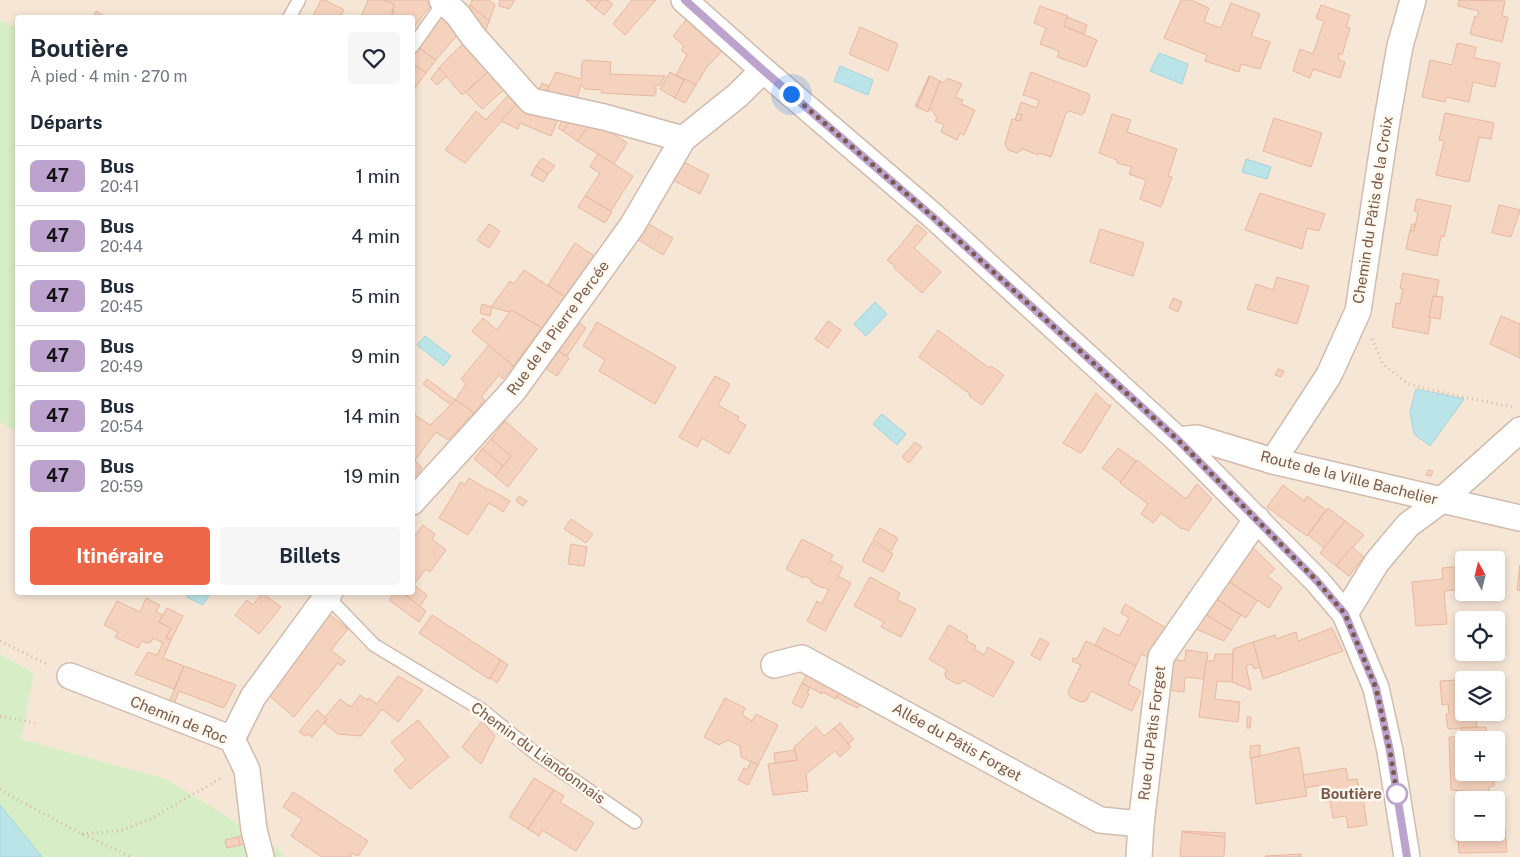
<!DOCTYPE html>
<html lang="fr">
<meta charset="utf-8">
<style>
:root{--surface:#fff;--page:#f6f6f7;--text:#1f2937;--muted:#747a83;--line:#e0e1e3;--accent:#ee6648}
body{margin:0;font-family:"Public Sans",sans-serif;background:var(--page);color:var(--text);height:100vh;display:flex;flex-direction:column;font-size:19px;white-space:nowrap}
*{box-sizing:border-box;margin:0}
p{font-size:16px;color:var(--muted)}
.icon{flex:none;width:28px;height:28px;fill:none;stroke:currentColor;stroke-width:2;stroke-linecap:round;stroke-linejoin:round}
.map{position:relative;flex:1;overflow:hidden}
.drawer{position:absolute;left:15px;top:15px;width:400px;height:580px;display:flex;flex-direction:column;background:var(--surface);border-radius:5px;box-shadow:0 2px 8px #0003}
.drawer>*{flex:none}
.badge{padding:0 10px;border-radius:8px;font-size:18px;line-height:32px}
.needle{width:32px;rotate:353deg}
.fabs{position:absolute;left:1455px;top:551px;display:grid;gap:10px}
.fabs a{display:grid;place-items:center;width:50px;height:50px;border-radius:5px;background:var(--surface);box-shadow:0 2px 8px #0003;font-size:25px}
.you{position:absolute;width:25px;height:25px;margin:-12px;border:4px solid #fff;border-radius:50%;background:#1a73e8;box-shadow:0 0 0 8px #1a73e833}
.map>.badge{position:absolute;translate:-50% -50%;box-shadow:0 0 0 2px #fff}
h2{padding:0 15px;font-size:19px;line-height:45px}
.round{display:grid;place-items:center;flex:none;width:52px;height:52px;border-radius:5px;background:var(--page)}
.headline{display:flex;align-items:center;justify-content:space-between;height:85px;padding:0 15px}
h1{font-size:24px;font-weight:700;line-height:38px}
.button{display:flex;gap:10px;margin-top:auto;padding:10px 15px}
.button a{flex:1;height:58px;border-radius:5px;background:var(--accent);color:#fff;font-size:20px;font-weight:700;line-height:58px;text-align:center}
.button a+a{background:var(--page);color:var(--text)}
ul{padding:0;list-style:none}
li{display:flex;align-items:center;gap:15px;height:60px;padding:0 15px;border-top:1px solid var(--line)}
li div{flex:1}
li b{display:block;font-size:19px}
li em{font-style:normal}
li .badge{min-width:55px;font-weight:700;text-align:center}
.map>svg:first-child{display:block}
</style>
<div class="map">
<svg width="1520" height="857" viewBox="0 0 1520 857">
<rect width="100%" height="100%" fill="#fef5e9"/>
<path fill="#f6e6d6" fill-rule="evenodd" d="M 0,0 L 1520,0 L 1520,857 L 284,857 L 278,848 L 166,779 L 21,739 L 34,673 L 0,654 L 0,422 L 17,432 L 18,592 L 412,592 L 412,18 L 18,18 L 17,28 L 0,20 ZM 1464,560 L 1496,560 L 1496,592 L 1464,592 ZM 1464,620 L 1496,620 L 1496,652 L 1464,652 ZM 1464,680 L 1496,680 L 1496,712 L 1464,712 ZM 1464,740 L 1496,740 L 1496,772 L 1464,772 ZM 1464,800 L 1496,800 L 1496,832 L 1464,832 Z"/>
<g fill="#d7edc5">
<path d="M 0,20 L 18,28 L 17,432 L 0,422 Z"/>
<path d="M 0,654 L 34,673 L 21,739 L 166,779 L 278,848 L 284,857 L 42,857 L 0,805 Z"/>
</g>
<g fill="#bbe4e9" stroke="#a1d5dc">
<path d="M 1159,53 L 1188,64 L 1182,84 L 1150,71 Z"/>
<path d="M 840,66 L 873,80 L 868,95 L 834,81 Z"/>
<path d="M 1246,159 L 1271,167 L 1267,179 L 1242,172 Z"/>
<path d="M 875,302 L 887,314 L 866,336 L 854,324 Z"/>
<path d="M 425,336 L 451,356 L 444,366 L 417,345 Z"/>
<path d="M 1416,389 L 1464,399 L 1430,446 L 1414,434 L 1410,412 Z"/>
<path d="M 882,414 L 906,434 L 897,445 L 873,424 Z"/>
<path d="M 189,593 L 189,592 L 210,593 L 203,605 L 187,597 Z"/>
<path d="M 0,805 L 42,857 L 0,857 Z"/>
</g>
<g fill="#f5d2be" stroke="#e8b79e">
<path d="M 321,0 L 325,0 L 344,10 L 340,18 L 312,18 Z"/>
<path d="M 368,0 L 383,0 L 394,4 L 391,18 L 367,18 L 362,15 Z"/>
<path d="M 383,0 L 426,0 L 431,5 L 414,27 L 412,27 L 412,18 L 398,18 L 393,14 L 394,4 Z"/>
<path d="M 472,0 L 489,0 L 495,5 L 489,21 L 470,5 Z"/>
<path d="M 500,0 L 515,0 L 509,9 L 499,6 Z"/>
<path d="M 586,0 L 601,0 L 595,8 Z"/>
<path d="M 601,0 L 607,0 L 613,4 L 604,15 L 595,8 Z"/>
<path d="M 632,0 L 656,0 L 625,35 L 613,24 Z"/>
<path d="M 1181,0 L 1191,0 L 1209,8 L 1204,22 L 1221,28 L 1231,3 L 1260,14 L 1251,36 L 1270,42 L 1260,69 L 1241,64 L 1239,72 L 1205,61 L 1207,55 L 1164,38 Z"/>
<path d="M 1459,0 L 1505,1 L 1502,16 L 1508,17 L 1502,42 L 1470,34 L 1475,16 L 1477,17 L 1479,11 L 1458,6 Z"/>
<path d="M 470,5 L 489,21 L 485,32 L 467,12 Z"/>
<path d="M 1321,5 L 1350,15 L 1346,27 L 1350,28 L 1342,55 L 1339,53 L 1338,59 L 1345,62 L 1340,78 L 1313,69 L 1310,78 L 1293,71 L 1300,49 L 1313,54 L 1324,21 L 1316,18 Z"/>
<path d="M 1040,6 L 1068,16 L 1064,26 L 1097,40 L 1086,67 L 1057,57 L 1059,51 L 1040,44 L 1046,28 L 1034,23 Z"/>
<path d="M 96,11 L 107,18 L 92,18 Z"/>
<path d="M 441,16 L 458,34 L 436,60 L 418,47 Z"/>
<path d="M 1067,17 L 1087,25 L 1084,34 L 1064,26 Z"/>
<path d="M 687,19 L 722,51 L 706,68 L 696,85 L 676,75 L 687,55 L 681,50 L 684,46 L 673,36 Z"/>
<path d="M 860,27 L 898,44 L 888,71 L 849,54 Z"/>
<path d="M 465,42 L 490,70 L 462,95 L 439,68 L 447,59 Z"/>
<path d="M 1457,43 L 1476,47 L 1474,58 L 1500,63 L 1495,87 L 1473,82 L 1469,102 L 1446,97 L 1445,102 L 1422,97 L 1430,60 L 1452,65 Z"/>
<path d="M 418,47 L 436,60 L 426,73 L 415,65 L 412,68 L 412,53 Z"/>
<path d="M 584,60 L 611,62 L 610,74 L 665,76 L 660,85 L 656,85 L 656,93 L 654,96 L 601,93 L 602,90 L 585,89 L 581,84 L 576,101 L 546,92 L 556,72 L 581,79 L 582,62 Z"/>
<path d="M 415,65 L 426,73 L 413,91 L 412,68 Z"/>
<path d="M 439,68 L 447,76 L 437,85 L 431,79 Z"/>
<path d="M 490,70 L 506,88 L 482,109 L 466,92 Z"/>
<path d="M 670,72 L 684,80 L 675,98 L 660,89 Z"/>
<path d="M 1031,72 L 1089,94 L 1090,97 L 1084,113 L 1081,115 L 1070,111 L 1066,113 L 1051,157 L 1039,153 L 1038,155 L 1023,149 L 1017,153 L 1008,150 L 1005,144 L 1012,119 L 1020,121 L 1022,115 L 1017,114 L 1021,102 L 1037,108 L 1039,100 L 1023,95 Z"/>
<path d="M 929,76 L 930,76 L 917,107 L 915,106 Z"/>
<path d="M 930,76 L 940,81 L 928,112 L 917,107 Z"/>
<path d="M 947,78 L 962,84 L 955,97 L 963,100 L 961,104 L 975,110 L 964,135 L 960,133 L 957,140 L 941,132 L 944,125 L 935,121 L 937,118 L 932,110 L 929,109 L 940,81 L 944,83 Z"/>
<path d="M 685,79 L 696,85 L 685,103 L 675,98 Z"/>
<path d="M 542,83 L 549,86 L 546,92 L 539,89 Z"/>
<path d="M 510,93 L 519,101 L 465,163 L 445,150 L 476,111 L 486,120 Z"/>
<path d="M 518,102 L 558,119 L 551,136 L 520,123 L 518,129 L 501,121 Z"/>
<path d="M 1445,113 L 1494,123 L 1491,139 L 1479,137 L 1469,182 L 1436,175 L 1444,141 L 1439,140 Z"/>
<path d="M 1017,114 L 1022,115 L 1020,121 L 1015,120 Z"/>
<path d="M 1112,114 L 1131,120 L 1127,132 L 1177,149 L 1168,176 L 1172,177 L 1161,207 L 1140,199 L 1146,180 L 1129,174 L 1132,167 L 1117,163 L 1117,160 L 1099,153 Z"/>
<path d="M 566,116 L 572,119 L 563,131 L 558,128 Z"/>
<path d="M 574,116 L 593,120 L 577,141 L 563,131 Z"/>
<path d="M 1274,118 L 1322,133 L 1311,167 L 1263,151 Z"/>
<path d="M 593,120 L 627,143 L 614,164 L 577,141 Z"/>
<path d="M 598,154 L 633,176 L 611,211 L 585,196 L 600,173 L 590,167 Z"/>
<path d="M 542,158 L 555,166 L 548,174 L 536,166 Z"/>
<path d="M 678,159 L 709,175 L 700,194 L 667,177 Z"/>
<path d="M 536,166 L 548,174 L 543,182 L 531,175 Z"/>
<path d="M 1260,193 L 1325,214 L 1319,231 L 1307,228 L 1302,249 L 1245,230 Z"/>
<path d="M 585,196 L 612,212 L 605,223 L 578,207 Z"/>
<path d="M 1417,199 L 1451,206 L 1444,237 L 1441,236 L 1437,256 L 1406,249 L 1410,230 L 1414,231 L 1418,212 L 1414,211 Z"/>
<path d="M 1499,205 L 1520,210 L 1511,237 L 1492,233 Z"/>
<path d="M 645,222 L 673,238 L 663,255 L 634,237 Z"/>
<path d="M 489,224 L 500,231 L 489,248 L 477,240 Z"/>
<path d="M 1412,224 L 1415,224 L 1414,231 L 1410,230 Z"/>
<path d="M 916,225 L 918,225 L 927,233 L 914,248 L 941,272 L 922,293 L 894,268 L 895,266 L 887,260 L 900,246 Z"/>
<path d="M 1100,229 L 1144,243 L 1133,276 L 1090,262 Z"/>
<path d="M 575,243 L 596,257 L 565,297 L 548,285 Z"/>
<path d="M 524,270 L 565,297 L 542,328 L 511,310 L 509,312 L 491,307 L 510,281 L 514,284 Z"/>
<path d="M 1403,273 L 1439,280 L 1436,296 L 1433,296 L 1429,317 L 1431,317 L 1428,334 L 1392,327 L 1396,303 L 1400,304 L 1403,289 L 1400,288 Z"/>
<path d="M 1277,277 L 1309,286 L 1297,324 L 1247,309 L 1256,284 L 1273,290 Z"/>
<path d="M 1433,296 L 1443,297 L 1440,319 L 1429,317 Z"/>
<path d="M 1173,298 L 1182,302 L 1178,312 L 1169,308 Z"/>
<path d="M 482,304 L 492,307 L 490,316 L 480,313 Z"/>
<path d="M 511,310 L 542,328 L 513,366 L 472,331 L 483,318 L 497,330 Z"/>
<path d="M 1501,316 L 1520,324 L 1520,358 L 1490,344 Z"/>
<path d="M 577,321 L 586,328 L 567,356 L 557,350 Z"/>
<path d="M 828,321 L 841,330 L 828,348 L 815,339 Z"/>
<path d="M 597,322 L 676,367 L 655,404 L 599,371 L 605,360 L 583,346 Z"/>
<path d="M 938,330 L 989,368 L 991,366 L 1004,375 L 982,405 L 969,396 L 970,394 L 919,357 Z"/>
<path d="M 489,345 L 513,366 L 503,379 L 499,375 L 481,397 L 485,400 L 474,413 L 455,400 L 466,384 L 461,379 Z"/>
<path d="M 557,350 L 569,358 L 557,376 L 545,368 Z"/>
<path d="M 1278,369 L 1284,371 L 1281,377 L 1275,375 Z"/>
<path d="M 715,376 L 730,384 L 718,405 L 739,417 L 737,420 L 746,425 L 729,454 L 702,438 L 697,447 L 679,437 Z"/>
<path d="M 427,379 L 455,400 L 456,400 L 451,405 L 423,384 Z"/>
<path d="M 1096,393 L 1108,405 L 1111,405 L 1083,451 L 1080,453 L 1063,443 Z"/>
<path d="M 456,400 L 474,413 L 448,440 L 436,432 L 415,460 L 422,468 L 416,475 L 412,474 L 412,413 L 430,425 Z"/>
<path d="M 505,421 L 537,449 L 508,487 L 495,476 L 511,456 L 491,439 Z"/>
<path d="M 491,439 L 511,456 L 503,466 L 482,449 Z"/>
<path d="M 915,442 L 922,447 L 909,463 L 902,457 Z"/>
<path d="M 1118,448 L 1136,461 L 1121,482 L 1102,468 Z"/>
<path d="M 482,449 L 503,466 L 495,476 L 474,459 Z"/>
<path d="M 1137,460 L 1186,499 L 1197,484 L 1212,499 L 1188,531 L 1183,528 L 1182,529 L 1161,513 L 1153,523 L 1141,514 L 1148,504 L 1120,483 Z"/>
<path d="M 1428,470 L 1433,471 L 1431,476 L 1426,475 Z"/>
<path d="M 469,478 L 488,490 L 489,489 L 510,501 L 503,512 L 489,503 L 468,535 L 439,518 L 461,482 L 465,485 Z"/>
<path d="M 1283,485 L 1304,501 L 1307,496 L 1326,510 L 1307,536 L 1267,507 Z"/>
<path d="M 519,496 L 527,501 L 523,506 L 516,501 Z"/>
<path d="M 1328,508 L 1345,521 L 1324,548 L 1308,535 Z"/>
<path d="M 571,519 L 593,534 L 586,543 L 564,529 Z"/>
<path d="M 1345,521 L 1364,535 L 1336,566 L 1320,553 Z"/>
<path d="M 423,525 L 435,534 L 432,539 L 446,550 L 430,572 L 426,569 L 412,587 L 412,540 Z"/>
<path d="M 880,528 L 898,538 L 891,551 L 873,540 Z"/>
<path d="M 802,539 L 833,555 L 830,560 L 843,567 L 838,576 L 851,583 L 825,631 L 807,621 L 817,601 L 821,604 L 829,590 L 824,587 L 822,588 L 811,582 L 812,580 L 804,576 L 803,578 L 786,569 Z"/>
<path d="M 872,542 L 893,554 L 883,572 L 862,561 Z"/>
<path d="M 571,544 L 587,547 L 584,566 L 568,564 Z"/>
<path d="M 1250,545 L 1275,569 L 1267,576 L 1282,587 L 1269,608 L 1227,580 Z"/>
<path d="M 1352,547 L 1364,557 L 1349,576 L 1336,566 Z"/>
<path d="M 1520,565 L 1520,591 L 1517,590 Z"/>
<path d="M 1464,566 L 1464,589 L 1444,591 L 1447,624 L 1416,626 L 1412,582 L 1443,579 L 1442,568 Z"/>
<path d="M 870,577 L 900,593 L 897,600 L 916,609 L 901,637 L 881,627 L 884,622 L 854,606 Z"/>
<path d="M 1227,580 L 1257,601 L 1246,618 L 1215,598 Z"/>
<path d="M 414,585 L 427,595 L 420,607 L 406,596 L 409,592 L 412,592 L 412,587 Z"/>
<path d="M 395,592 L 401,592 L 426,611 L 419,622 L 389,600 Z"/>
<path d="M 262,593 L 281,607 L 259,634 L 235,615 L 247,600 L 253,605 Z"/>
<path d="M 1210,595 L 1241,615 L 1231,630 L 1200,611 Z"/>
<path d="M 146,598 L 160,605 L 156,612 L 163,615 L 159,622 L 171,628 L 166,638 L 171,640 L 163,658 L 184,666 L 174,689 L 135,674 L 148,652 L 157,655 L 163,643 L 153,638 L 151,642 L 147,643 L 142,641 L 138,648 L 115,637 L 118,632 L 104,625 L 117,601 L 140,612 Z"/>
<path d="M 1125,604 L 1168,629 L 1160,645 L 1154,643 L 1148,657 L 1141,654 L 1136,666 L 1095,645 L 1104,628 L 1119,636 L 1129,618 L 1121,613 Z"/>
<path d="M 167,608 L 183,616 L 171,640 L 166,638 L 171,628 L 159,622 Z"/>
<path d="M 1200,611 L 1231,630 L 1224,641 L 1191,627 Z"/>
<path d="M 330,615 L 348,629 L 331,650 L 345,661 L 341,666 L 338,663 L 294,717 L 266,693 Z"/>
<path d="M 432,615 L 501,660 L 489,679 L 419,633 Z"/>
<path d="M 949,625 L 968,636 L 966,640 L 976,646 L 974,649 L 984,655 L 988,647 L 1014,662 L 993,697 L 963,680 L 961,683 L 957,684 L 946,678 L 945,673 L 947,670 L 929,659 Z"/>
<path d="M 1332,628 L 1343,651 L 1263,679 L 1253,642 L 1275,635 L 1276,639 L 1296,632 L 1298,641 Z"/>
<path d="M 1040,638 L 1049,643 L 1040,660 L 1031,655 Z"/>
<path d="M 1086,641 L 1136,666 L 1128,684 L 1141,691 L 1132,711 L 1091,691 L 1086,701 L 1081,702 L 1070,697 L 1068,691 L 1081,665 L 1072,661 L 1073,658 L 1077,659 Z"/>
<path d="M 1253,642 L 1260,667 L 1254,669 L 1252,664 L 1246,666 L 1251,690 L 1232,682 L 1233,649 Z"/>
<path d="M 1186,650 L 1208,653 L 1204,679 L 1185,677 L 1184,692 L 1165,690 L 1169,659 L 1185,661 Z"/>
<path d="M 1215,654 L 1233,654 L 1232,682 L 1217,681 L 1215,699 L 1240,702 L 1238,722 L 1199,717 L 1206,661 L 1214,661 Z"/>
<path d="M 501,660 L 508,665 L 497,683 L 490,678 Z"/>
<path d="M 184,666 L 236,685 L 224,708 L 179,691 L 174,705 L 169,703 Z"/>
<path d="M 807,674 L 840,691 L 836,699 L 823,692 L 822,694 L 802,683 Z"/>
<path d="M 398,676 L 423,690 L 398,722 L 382,709 L 361,736 L 338,734 L 324,723 L 327,719 L 325,717 L 340,699 L 351,707 L 360,695 L 367,700 L 369,698 L 377,704 Z"/>
<path d="M 1474,679 L 1464,680 L 1464,712 L 1476,712 L 1477,727 L 1448,729 L 1446,714 L 1449,713 L 1448,704 L 1442,705 L 1440,681 Z"/>
<path d="M 802,683 L 810,688 L 807,693 L 809,694 L 802,708 L 792,703 Z"/>
<path d="M 840,691 L 862,704 L 857,708 L 841,700 L 837,697 Z"/>
<path d="M 725,698 L 745,708 L 742,715 L 752,721 L 756,714 L 778,725 L 758,765 L 741,757 L 740,746 L 728,740 L 719,745 L 704,737 Z"/>
<path d="M 317,710 L 327,719 L 312,737 L 308,734 L 305,736 L 299,732 Z"/>
<path d="M 1247,717 L 1251,717 L 1250,728 L 1247,728 Z"/>
<path d="M 418,720 L 449,757 L 410,789 L 394,770 L 406,760 L 391,742 Z"/>
<path d="M 482,721 L 495,736 L 481,764 L 462,747 Z"/>
<path d="M 840,723 L 854,739 L 848,744 L 834,728 Z"/>
<path d="M 816,727 L 824,736 L 834,728 L 851,747 L 840,757 L 835,751 L 806,774 L 808,791 L 773,795 L 768,764 L 797,760 L 794,747 Z"/>
<path d="M 1486,727 L 1487,738 L 1491,738 L 1491,740 L 1464,740 L 1464,772 L 1493,772 L 1494,786 L 1489,787 L 1490,800 L 1466,800 L 1465,791 L 1451,790 L 1449,737 L 1462,737 L 1461,728 Z"/>
<path d="M 1260,745 L 1260,756 L 1250,758 L 1250,746 Z"/>
<path d="M 1299,747 L 1307,796 L 1256,804 L 1251,758 Z"/>
<path d="M 795,750 L 797,760 L 775,763 L 774,753 Z"/>
<path d="M 751,761 L 758,765 L 748,785 L 738,780 L 744,768 L 747,770 Z"/>
<path d="M 1346,768 L 1348,780 L 1357,779 L 1360,792 L 1362,792 L 1367,825 L 1348,828 L 1346,816 L 1333,818 L 1330,801 L 1325,802 L 1322,785 L 1305,788 L 1303,775 Z"/>
<path d="M 534,778 L 554,790 L 528,829 L 509,817 Z"/>
<path d="M 554,790 L 564,796 L 560,802 L 594,823 L 576,851 L 542,830 L 539,836 L 528,829 Z"/>
<path d="M 293,792 L 368,841 L 358,856 L 352,853 L 350,857 L 322,857 L 291,836 L 302,819 L 283,807 Z"/>
<path d="M 1456,801 L 1464,801 L 1464,832 L 1496,832 L 1496,828 L 1505,828 L 1507,852 L 1459,853 Z"/>
<path d="M 1182,831 L 1225,833 L 1225,837 L 1182,832 Z"/>
<path d="M 1182,832 L 1225,837 L 1224,857 L 1180,857 Z"/>
<path d="M 243,836 L 244,844 L 240,845 L 238,837 Z"/>
<path d="M 238,837 L 240,845 L 227,848 L 225,840 Z"/>
<path d="M 1301,854 L 1301,857 L 1266,857 L 1265,856 Z"/>
</g>
<g fill="none" stroke-linecap="round" stroke-linejoin="round">
<g stroke="#d1bbad" stroke-width="15">
<g id="lane">
<path d="M 289,18 L 299,0"/>
<path d="M 412,47 L 444,2"/>
<path d="M 327,596 L 374,645 L 482,710 L 535,753 L 635,822"/>
</g>
</g>
<g stroke="#d1bbad" stroke-width="28">
<g id="street">
<path d="M 442,0 L 458,15 L 473,36 L 531,101 L 604,117 L 683,139"/>
<path d="M 684,0 L 763,70 L 932,215 L 1178,440 L 1317,581 L 1345,614 L 1376,688 L 1390,751 L 1407,857"/>
<path d="M 1178,440 L 1197,438 L 1273,461 L 1520,518"/>
<path d="M 1273,461 L 1329,375 L 1358,311 L 1387,120 L 1400,46 L 1413,0"/>
<path d="M 412,502 L 514,390 L 632,226 L 683,139 L 738,95 L 763,70"/>
<path d="M 1345,614 L 1377,562 L 1408,525 L 1442,500 L 1520,430"/>
<path d="M 774,665 L 802,658 L 1100,820 L 1141,824"/>
<path d="M 70,676 L 232,739 L 247,770 L 254,830 L 261,857"/>
<path d="M 232,739 L 253,697 L 330,592"/>
<path d="M 1139,857 L 1141,824 L 1161,657 L 1257,519"/>
</g>
</g>
<g stroke="#dbb5a1" stroke-width="3" stroke-dasharray="1 4" stroke-linecap="butt">
<path d="M 1372,339 L 1383,364 L 1408,384 L 1453,395 L 1512,407"/>
<path d="M 0,641 L 49,665"/>
<path d="M 0,716 L 35,723"/>
<path d="M 0,789 L 7,794 L 82,834 L 131,857"/>
<path d="M 82,834 L 122,830 L 150,819 L 223,777"/>
</g>
<use href="#lane" stroke="#fff" stroke-width="12"/>
<use href="#street" stroke="#fff" stroke-width="25"/>
</g>
<g fill="none" stroke-linecap="round" stroke-linejoin="round">
<g stroke="#fff" stroke-width="11">
<path id="line" d="M 685,0 L 763,70 L 932,216 L 1178,440 L 1317,581 L 1345,614 L 1376,688 L 1390,751 L 1407,857"/>
</g>
<use href="#line" stroke="#bca3ce" stroke-width="8"/>
<path stroke="#7a594a" stroke-width="5" stroke-dasharray="0 9" d="M 791,94 L 932,216 L 1178,440 L 1317,581 L 1345,614 L 1376,688 L 1390,751 L 1397,794"/>
</g>
<circle fill="#fff" stroke="#bca3ce" stroke-width="2.5" cx="1397" cy="794" r="10"/>
<g text-anchor="middle" stroke-width="5" stroke-linejoin="round" paint-order="stroke">
<g font-size="15" fill="#7a594a" stroke="#fff9f0">
<text transform="translate(1373 210) rotate(-81)" y="5">Chemin du Pâtis de la Croix</text>
<text transform="translate(558 328) rotate(-54)" y="5">Rue de la Pierre Percée</text>
<text transform="translate(1349 478) rotate(14)" y="5">Route de la Ville Bachelier</text>
<text transform="translate(179 720) rotate(22)" y="5">Chemin de Roc</text>
<text transform="translate(1152 733) rotate(-83)" y="5">Rue du Pâtis Forget</text>
<text transform="translate(957 742) rotate(29)" y="5">Allée du Pâtis Forget</text>
<text transform="translate(538 753) rotate(36)" y="5">Chemin du Liandonnais</text>
</g>
<g font-size="15" font-weight="bold" fill="#7a594a" stroke="#fff9f0" text-anchor="end">
<text x="1382" y="799">Boutière</text>
</g>
</g>
</svg>
<div class="fabs">
<a><svg class="needle" viewBox="-14 -14 28 28"><path d="M0-13l5 13h-10z" fill="#e53935"/><path d="M0 13l5-13h-10z" fill="#747a83"/></svg></a>
<a><svg class="icon" aria-label="locate" viewBox="0 0 24 24"><circle cx="12" cy="12" r="6"/><path d="M12 2v4M12 18v4M2 12h4M18 12h4"/></svg></a>
<a><svg class="icon" aria-label="layers" viewBox="0 0 24 24"><path d="M12 4l9 5-9 5-9-5zM3 14l9 5 9-5"/></svg></a>
<a>+</a>
<a>−</a>
</div>
<div class="you" style="left:791px;top:94px"></div>
<section class="drawer">
<div class="headline"><div><h1>Boutière</h1><p>À pied · 4 min · 270 m</p></div><a class="round"><svg class="icon" aria-label="heart" viewBox="0 0 24 24"><path d="M12 20l-8-8c-3-5 5-10 8-4 3-6 11-1 8 4z"/></svg></a></div>
<h2>Départs</h2>
<ul>
<li><span class="badge" style="background:#bca3ce;color:#111">47</span><div><b>Bus</b><p>20:41</p></div><em>1 min</em></li>
<li><span class="badge" style="background:#bca3ce;color:#111">47</span><div><b>Bus</b><p>20:44</p></div><em>4 min</em></li>
<li><span class="badge" style="background:#bca3ce;color:#111">47</span><div><b>Bus</b><p>20:45</p></div><em>5 min</em></li>
<li><span class="badge" style="background:#bca3ce;color:#111">47</span><div><b>Bus</b><p>20:49</p></div><em>9 min</em></li>
<li><span class="badge" style="background:#bca3ce;color:#111">47</span><div><b>Bus</b><p>20:54</p></div><em>14 min</em></li>
<li><span class="badge" style="background:#bca3ce;color:#111">47</span><div><b>Bus</b><p>20:59</p></div><em>19 min</em></li>
</ul>
<div class="button"><a>Itinéraire</a><a>Billets</a></div>
</section>
</div>
